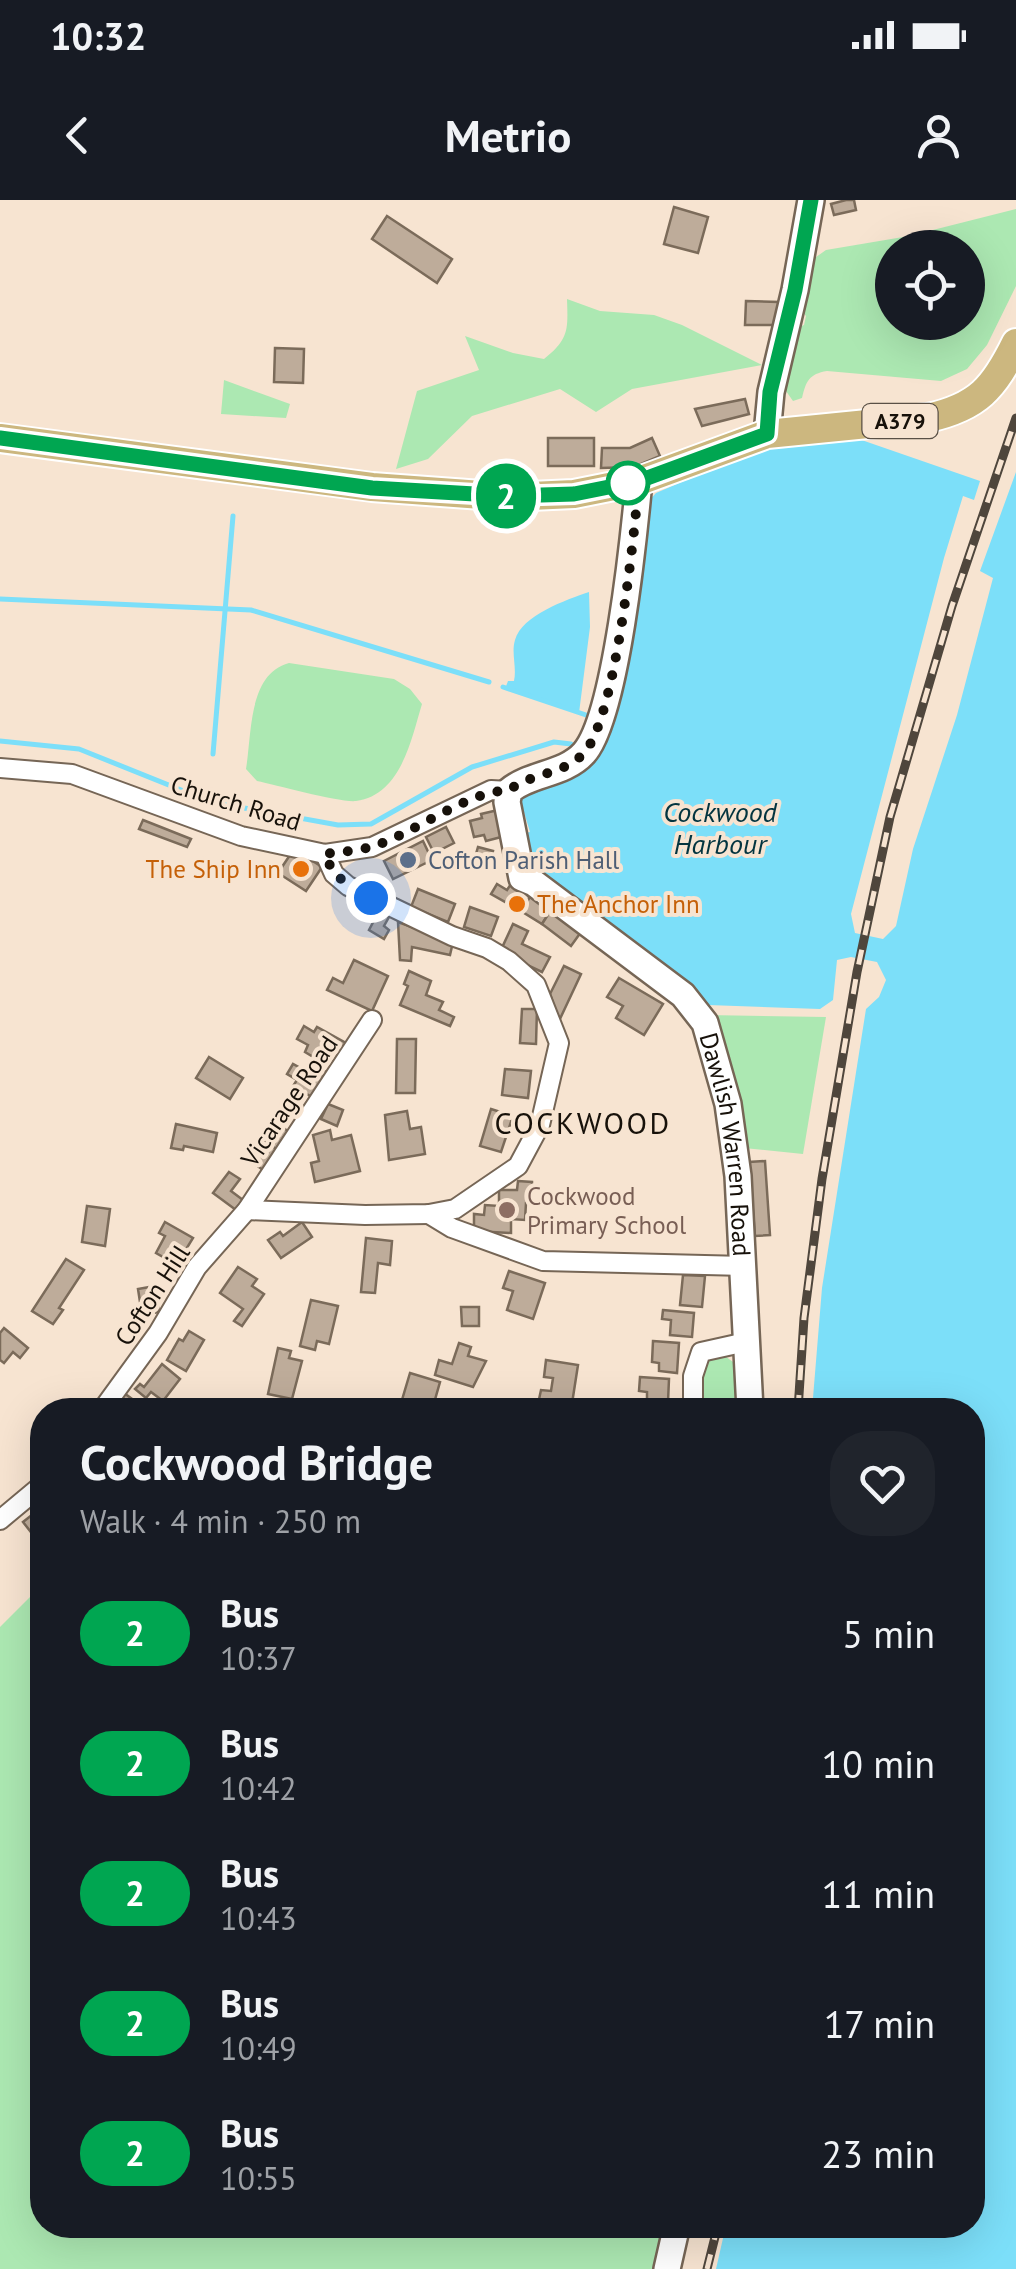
<!DOCTYPE html>
<meta charset="utf-8">
<style>
:root{--surface:#171b24;--page:#20242c;--text:#f1f3f6;--muted:#9ea1a6}
body{margin:0;font-family:"PT Sans",sans-serif;background:var(--page);color:var(--text);height:100vh;display:flex;flex-direction:column;font-size:38px;white-space:nowrap}
*{box-sizing:border-box;margin:0}
p{font-size:32px;color:var(--muted)}
.icon{flex:none;width:55px;height:55px;fill:none;stroke:currentColor;stroke-width:2;stroke-linecap:round;stroke-linejoin:round}
.map{position:relative;flex:1;overflow:hidden}
.side{position:absolute;left:30px;top:1198px;width:955px;height:840px;display:flex;flex-direction:column;background:var(--surface);border-radius:40px;box-shadow:0 10px 40px #0002}
.side>*{flex:none}
.badge{padding:0 20px;border-radius:32px;font-size:35px;line-height:65px}
.fabs{position:absolute;left:875px;top:30px;display:grid;gap:20px}
.fabs a{display:grid;place-items:center;width:110px;height:110px;border-radius:50%;background:var(--surface);box-shadow:0 10px 40px #0002;font-size:50px}
.you{position:absolute;width:50px;height:50px;margin:-25px;border:8px solid #fff;border-radius:50%;background:#1a73e8;box-shadow:0 0 0 15px #1a73e833}
.map>.badge{position:absolute;translate:-50% -50%;box-shadow:0 0 0 5px #fff}
.round{display:grid;place-items:center;flex:none;width:105px;height:105px;border-radius:40px;background:var(--page)}
.head{display:flex;align-items:center;justify-content:space-between;height:170px;padding:0 50px}
h1{font-size:48px;font-weight:600;line-height:75px}
ul{padding:0;list-style:none}
li{display:flex;align-items:center;gap:30px;height:130px;padding:0 50px}
li div{flex:1}
li b{display:block;font-size:38px}
li em{font-style:normal}
li .badge{min-width:110px;font-weight:700;text-align:center}
.status{display:flex;justify-content:space-between;align-items:center;height:70px;padding:0 50px;background:var(--surface);direction:ltr}
.status svg{height:28px;fill:currentColor}
header{display:flex;justify-content:space-between;align-items:center;height:130px;padding:0 50px;background:var(--surface);font-size:45px;font-weight:600}
.map>svg:first-child{display:block}
</style>
<div class="status"><b>10:32</b><svg viewBox="0 0 49 12"><path d="M0 12V9h3v3zM5 12V6h3v6zM10 12V3h3v9zM15 12V0h3v12zM26 1h20v11H26zM47 4h2v5h-2z"/></svg></div>
<header><svg class="icon" aria-label="back" viewBox="0 0 24 24"><path d="M15 5l-7 7 7 7"/></svg>Metrio<svg class="icon" aria-label="person" viewBox="0 0 24 24"><circle cx="12" cy="8" r="4"/><path d="M4 21q1-7 8-7t8 7"/></svg></header>
<div class="map">
<svg width="1016" height="2069" viewBox="0 0 1016 2069">
<rect width="100%" height="100%" fill="#f7e4d1"/>
<g fill="#ace8b2" fill-rule="evenodd">
<path d="M 1016,9 L 1016,86 L 987,145 L 967,169 L 941,181 L 827,171 C 809,174 806,181 802,198 L 793,201 L 781,184 L 794,129 L 804,125 L 806,116 L 799,107 L 809,62 L 826,50 L 909,36 ZM 892,48 L 968,48 L 968,122 L 892,122 Z"/>
<path d="M 567,99 L 600,111 L 654,115 L 682,125 L 762,165 L 632,189 L 596,212 L 560,189 L 472,216 L 428,259 L 396,269 L 417,191 L 479,170 L 465,136 L 513,153 L 544,159 C 569,139 568,130 567,99 Z"/>
<path d="M 224,180 L 290,204 L 286,218 L 221,214 Z"/>
<path d="M 289,463 L 394,479 L 410,489 L 422,504 C 411,540 401,595 356,601 C 341,603 276,585 257,581 L 246,569 C 252,533 248,474 289,463 Z"/>
<path d="M 706,815 L 826,817 L 803,954 L 744,948 Z"/>
<path d="M 722,1154 L 740,1167 L 741,1210 L 701,1210 L 702,1172 L 709,1156 Z"/>
<path d="M 42,1385 L 42,2025 L 664,2025 L 654,2069 L 0,2069 L 0,1427 Z"/>
</g>
<g fill="#7cdff9">
<path d="M 850,236 L 980,281 L 974,300 L 963,296 L 944,358 L 851,714 L 855,733 L 883,739 L 896,726 L 913,649 L 957,515 L 993,378 L 980,371 L 1016,272 L 1016,2069 L 716,2069 L 726,2025 L 972,2025 L 972,1210 L 812,1210 L 822,1088 L 866,809 L 879,797 L 886,780 L 877,762 L 851,757 L 837,760 L 833,800 L 820,809 L 708,805 L 529,671 L 519,634 L 530,632 L 520,599 L 524,592 L 589,557 L 647,303 L 656,293 L 766,246 Z"/>
<path d="M 589,392 L 590,427 L 579,513 L 505,489 L 508,481 L 514,481 C 517,467 511,453 515,440 C 522,415 566,400 589,392 Z"/>
</g>
<g fill="none" stroke-linecap="round" stroke-linejoin="round">
<g stroke="#7cdff9" stroke-width="5">
<path d="M 0,399 L 251,410 L 489,482"/>
<path d="M 503,487 L 589,516"/>
<path d="M 0,541 L 79,549 L 211,602 L 338,625 L 371,624 L 472,567 L 554,542 L 571,544"/>
<path d="M 213,554 L 233,316"/>
</g>
</g>
<g fill="#beac9a" stroke="#7b6b5a" stroke-width="2.5">
<path d="M 846,0 L 854,0 L 856,10 L 834,15 L 831,4 Z"/>
<path d="M 674,7 L 708,17 L 698,53 L 664,44 Z"/>
<path d="M 387,16 L 452,59 L 437,83 L 372,39 Z"/>
<path d="M 746,101 L 779,102 L 779,125 L 745,125 Z"/>
<path d="M 275,148 L 304,149 L 303,183 L 274,182 Z"/>
<path d="M 745,199 L 749,214 L 702,226 L 695,209 Z"/>
<rect x="548" y="238" width="46" height="28"/>
<path d="M 652,238 L 660,256 L 634,267 L 601,268 L 602,248 L 630,248 Z"/>
<path d="M 498,610 L 505,636 L 486,641 L 484,635 L 474,637 L 470,621 L 482,618 L 481,614 Z"/>
<path d="M 143,620 L 191,639 L 187,647 L 139,629 Z"/>
<path d="M 446,627 L 454,643 L 434,653 L 426,637 Z"/>
<path d="M 423,641 L 432,660 L 393,679 L 384,661 Z"/>
<path d="M 478,647 L 493,651 L 489,668 L 473,664 Z"/>
<path d="M 294,649 L 322,667 L 306,691 L 278,673 Z"/>
<path d="M 497,684 L 507,690 L 511,684 L 530,697 L 521,711 L 491,694 Z"/>
<path d="M 418,689 L 455,704 L 448,722 L 411,707 Z"/>
<path d="M 530,697 L 551,710 L 542,724 L 521,711 Z"/>
<path d="M 470,707 L 498,717 L 491,736 L 464,727 Z"/>
<path d="M 551,710 L 581,732 L 571,746 L 542,724 Z"/>
<path d="M 379,711 L 389,717 L 384,726 L 389,730 L 384,739 L 369,730 Z"/>
<path d="M 398,722 L 453,742 L 450,755 L 412,747 L 411,761 L 400,760 Z"/>
<path d="M 513,724 L 528,731 L 522,744 L 550,757 L 542,772 L 500,752 Z"/>
<path d="M 354,760 L 388,776 L 372,811 L 327,790 L 333,778 L 343,783 Z"/>
<path d="M 564,766 L 581,774 L 559,821 L 550,794 Z"/>
<path d="M 409,771 L 431,781 L 426,795 L 443,802 L 439,810 L 454,817 L 450,826 L 400,805 L 408,786 L 404,784 Z"/>
<path d="M 619,778 L 663,804 L 644,835 L 616,818 L 623,806 L 607,797 Z"/>
<path d="M 522,809 L 537,809 L 536,844 L 520,843 Z"/>
<path d="M 304,826 L 314,832 L 317,827 L 346,843 L 341,852 L 329,846 L 320,861 L 305,852 L 308,845 L 297,839 Z"/>
<path d="M 397,839 L 416,839 L 415,893 L 396,893 Z"/>
<path d="M 209,857 L 243,878 L 230,899 L 196,878 Z"/>
<path d="M 311,863 L 326,872 L 312,897 L 293,886 L 297,880 L 287,874 L 293,864 L 306,871 Z"/>
<path d="M 505,869 L 531,871 L 528,898 L 502,895 Z"/>
<path d="M 328,904 L 343,910 L 337,926 L 321,919 Z"/>
<path d="M 491,909 L 513,916 L 501,952 L 480,946 Z"/>
<path d="M 407,911 L 410,929 L 421,927 L 425,954 L 389,960 L 385,915 Z"/>
<path d="M 274,922 L 288,931 L 276,949 L 262,940 Z"/>
<path d="M 176,924 L 217,933 L 213,952 L 184,946 L 183,950 L 171,948 Z"/>
<path d="M 330,930 L 332,940 L 351,935 L 360,971 L 315,982 L 311,963 L 319,961 L 313,935 Z"/>
<path d="M 262,940 L 276,949 L 263,970 L 249,960 Z"/>
<path d="M 765,961 L 770,1035 L 755,1036 L 749,962 Z"/>
<path d="M 229,972 L 240,979 L 231,991 L 243,1000 L 236,1010 L 213,993 Z"/>
<path d="M 518,981 L 532,982 L 532,1003 L 526,1003 L 525,1020 L 511,1019 L 511,1033 L 474,1031 L 474,1014 L 484,1015 L 485,1005 L 499,1006 L 499,990 L 517,990 Z"/>
<path d="M 87,1006 L 110,1009 L 105,1046 L 82,1042 Z"/>
<path d="M 165,1022 L 193,1038 L 185,1051 L 180,1048 L 172,1062 L 156,1053 L 165,1036 L 159,1033 Z"/>
<path d="M 302,1022 L 312,1037 L 281,1058 L 268,1040 L 280,1032 L 283,1036 Z"/>
<path d="M 366,1038 L 392,1041 L 390,1065 L 378,1063 L 375,1093 L 361,1092 Z"/>
<path d="M 66,1059 L 84,1070 L 59,1108 L 63,1110 L 53,1124 L 32,1111 Z"/>
<path d="M 238,1067 L 257,1079 L 252,1086 L 264,1094 L 242,1126 L 234,1121 L 243,1109 L 220,1093 Z"/>
<path d="M 509,1071 L 545,1083 L 533,1119 L 507,1110 L 513,1091 L 503,1088 Z"/>
<path d="M 683,1075 L 705,1076 L 702,1107 L 680,1105 Z"/>
<path d="M 155,1086 L 159,1112 L 142,1115 L 138,1089 Z"/>
<path d="M 311,1100 L 338,1106 L 329,1144 L 317,1141 L 315,1150 L 300,1146 Z"/>
<path d="M 461,1107 L 479,1107 L 479,1126 L 462,1126 Z"/>
<path d="M 663,1110 L 694,1113 L 692,1137 L 670,1135 L 671,1120 L 662,1119 Z"/>
<path d="M 4,1128 L 28,1148 L 20,1158 L 13,1152 L 4,1163 L 0,1160 L 0,1133 Z"/>
<path d="M 189,1131 L 204,1140 L 186,1171 L 167,1160 L 179,1139 L 183,1141 Z"/>
<path d="M 653,1141 L 679,1143 L 677,1173 L 659,1171 L 659,1163 L 652,1162 Z"/>
<path d="M 459,1143 L 471,1147 L 468,1156 L 486,1161 L 473,1187 L 435,1175 L 439,1160 L 452,1164 Z"/>
<path d="M 278,1148 L 291,1151 L 289,1158 L 302,1161 L 292,1199 L 268,1194 Z"/>
<path d="M 546,1160 L 578,1165 L 571,1210 L 545,1210 L 546,1205 L 538,1204 L 541,1190 L 551,1191 L 553,1178 L 544,1177 Z"/>
<path d="M 162,1164 L 180,1179 L 163,1201 L 151,1192 L 146,1198 L 135,1189 L 140,1184 L 144,1187 Z"/>
<path d="M 410,1173 L 440,1182 L 432,1210 L 399,1210 Z"/>
<path d="M 640,1177 L 669,1179 L 668,1202 L 647,1200 L 647,1192 L 639,1191 Z"/>
<path d="M 124,1193 L 139,1204 L 142,1200 L 155,1210 L 119,1210 L 121,1207 L 116,1204 Z"/>
<path d="M 42,1307 L 42,1331 L 34,1336 L 23,1322 Z"/>
</g>
<g fill="none" stroke-linecap="round" stroke-linejoin="round">
<g stroke="#766656" stroke-width="22">
<g id="street">
<path d="M 0,568 L 72,574 L 241,636 L 325,654 L 372,647 L 491,590 L 509,591"/>
<path d="M 247,1010 L 365,1015 L 429,1014 L 455,1009 L 518,966 L 540,925 L 559,843 L 536,785 L 509,761 L 487,748 L 452,736 L 348,686 L 334,674 L 325,654"/>
<path d="M 429,1014 L 452,1028 L 543,1061 L 745,1066"/>
<path d="M 102,1210 L 158,1133 L 197,1067 L 247,1010 L 372,820"/>
<path d="M 693,1210 L 693,1176 L 701,1152 L 746,1142"/>
<path d="M 0,1320 L 42,1285"/>
</g>
</g>
<g stroke="#766656" stroke-width="30">
<g id="secondary">
<path d="M 767,234 L 771,192 L 795,90 L 811,0"/>
<path id="s1" d="M 639,281 C 634,335 616,517 584,553 C 564,575 530,573 509,591 L 507,602 L 522,678 L 534,683 L 683,795 L 705,823 L 728,904 L 738,976 L 750,1210"/>
<path d="M 667,2069 L 677,2025"/>
</g>
</g>
<g stroke="#fff" stroke-width="32">
<path id="primary" d="M 0,238 L 372,287 L 509,297 L 574,294 L 639,281 L 767,234 L 928,218 C 978,207 994,188 1016,143"/>
</g>
<use href="#street" stroke="#fff" stroke-width="18"/>
<use href="#secondary" stroke="#fff" stroke-width="25"/>
<use href="#primary" stroke="#ccb77f" stroke-width="28"/>
<g stroke="#4f463c" stroke-width="9">
<g id="rail">
<path d="M 798,1210 L 804,1118 L 822,979 L 857,772 L 890,617 L 952,406 L 1016,218"/>
<path d="M 707,2069 L 718,2025"/>
</g>
</g>
<use href="#rail" stroke="#f7e4d1" stroke-width="5" stroke-dasharray="15" stroke-linecap="butt"/>
</g>
<g fill="none" stroke-linecap="round" stroke-linejoin="round">
<g stroke="#fff" stroke-width="22">
<path id="line" d="M 0,238 L 372,288 L 509,296 L 574,294 L 639,281 L 767,234 L 770,192 L 795,90 L 811,0"/>
</g>
<use href="#line" stroke="#00a651" stroke-width="15"/>
<path stroke="#17110a" stroke-width="10" stroke-dasharray="0 18" d="M 371,698 C 348,687 335,678 324,654 C 340,652 356,651 371,647 C 412,635 471,589 508,591 C 530,573 564,575 584,553 C 616,518 634,335 639,281 L 628,283"/>
</g>
<circle fill="#fff" stroke="#00a651" stroke-width="5" cx="628" cy="283" r="20"/>
<circle fill="#5c6f8a" stroke="#f7e4d1" stroke-width="4" cx="408" cy="660" r="10"/>
<g fill="#e8710a" stroke="#f7e4d1" stroke-width="4">
<circle cx="301" cy="669" r="10"/>
<circle cx="517" cy="704" r="10"/>
</g>
<circle fill="#8d6e63" stroke="#f7e4d1" stroke-width="4" cx="507" cy="1010" r="10"/>
<g text-anchor="middle" stroke-width="8" stroke-linejoin="round" paint-order="stroke">
<rect fill="#f7e4d1" stroke="#5a5046" stroke-width="2.5" x="862.5" y="204" width="75" height="34" rx="8"/>
<g font-size="22" font-weight="bold" fill="#17110a">
<text x="900" y="229">A379</text>
</g>
<g font-size="25" fill="#17110a" stroke="#f7e4d1">
<text transform="translate(236 603) rotate(17)" y="9">Church Road</text>
<text transform="translate(289 901) rotate(-56)" y="9">Vicarage Road</text>
<text dy="9" stroke="none"><textPath href="#s1" startOffset="812">Dawlish Warren Road</textPath></text>
<text transform="translate(152 1095) rotate(-57)" y="9">Cofton Hill</text>
</g>
<g font-size="25" fill="#4e5e75" stroke="#f7e4d1" text-anchor="start">
<text x="428" y="669">Cofton Parish Hall</text>
</g>
<g font-size="25" fill="#c56008" stroke="#f7e4d1" text-anchor="end">
<text x="281" y="678">The Ship Inn</text>
<text x="537" y="713" text-anchor="start">The Anchor Inn</text>
</g>
<g font-size="25" fill="#785e54" stroke="#f7e4d1" text-anchor="start">
<text x="527" y="1005">Cockwood<tspan x="527" dy="29">Primary School</tspan></text>
</g>
<g font-size="28" font-style="italic" fill="#03343f" stroke="#f7e4d1">
<text x="720" y="622">Cockwood<tspan x="720" dy="32">Harbour</tspan></text>
</g>
<g font-size="30" letter-spacing="2.5" fill="#17110a" stroke="#f7e4d1">
<text x="583" y="934">COCKWOOD</text>
</g>
</g>
</svg>
<div class="fabs">
<a><svg class="icon" aria-label="locate" viewBox="0 0 24 24"><circle cx="12" cy="12" r="6"/><path d="M12 2v4M12 18v4M2 12h4M18 12h4"/></svg></a>
</div>
<div class="you" style="left:371px;top:698px"></div>
<b class="badge" style="left:506px;top:296px;background:#00a651;color:#fff">2</b>
<section class="side">
<div class="head"><div><h1>Cockwood Bridge</h1><p>Walk · 4 min · 250 m</p></div><a class="round"><svg class="icon" aria-label="heart" viewBox="0 0 24 24"><path d="M12 20l-8-8c-3-5 5-10 8-4 3-6 11-1 8 4z"/></svg></a></div>
<ul>
<li><span class="badge" style="background:#00a651;color:#fff">2</span><div><b>Bus</b><p>10:37</p></div><em>5 min</em></li>
<li><span class="badge" style="background:#00a651;color:#fff">2</span><div><b>Bus</b><p>10:42</p></div><em>10 min</em></li>
<li><span class="badge" style="background:#00a651;color:#fff">2</span><div><b>Bus</b><p>10:43</p></div><em>11 min</em></li>
<li><span class="badge" style="background:#00a651;color:#fff">2</span><div><b>Bus</b><p>10:49</p></div><em>17 min</em></li>
<li><span class="badge" style="background:#00a651;color:#fff">2</span><div><b>Bus</b><p>10:55</p></div><em>23 min</em></li>
</ul>
</section>
</div>
